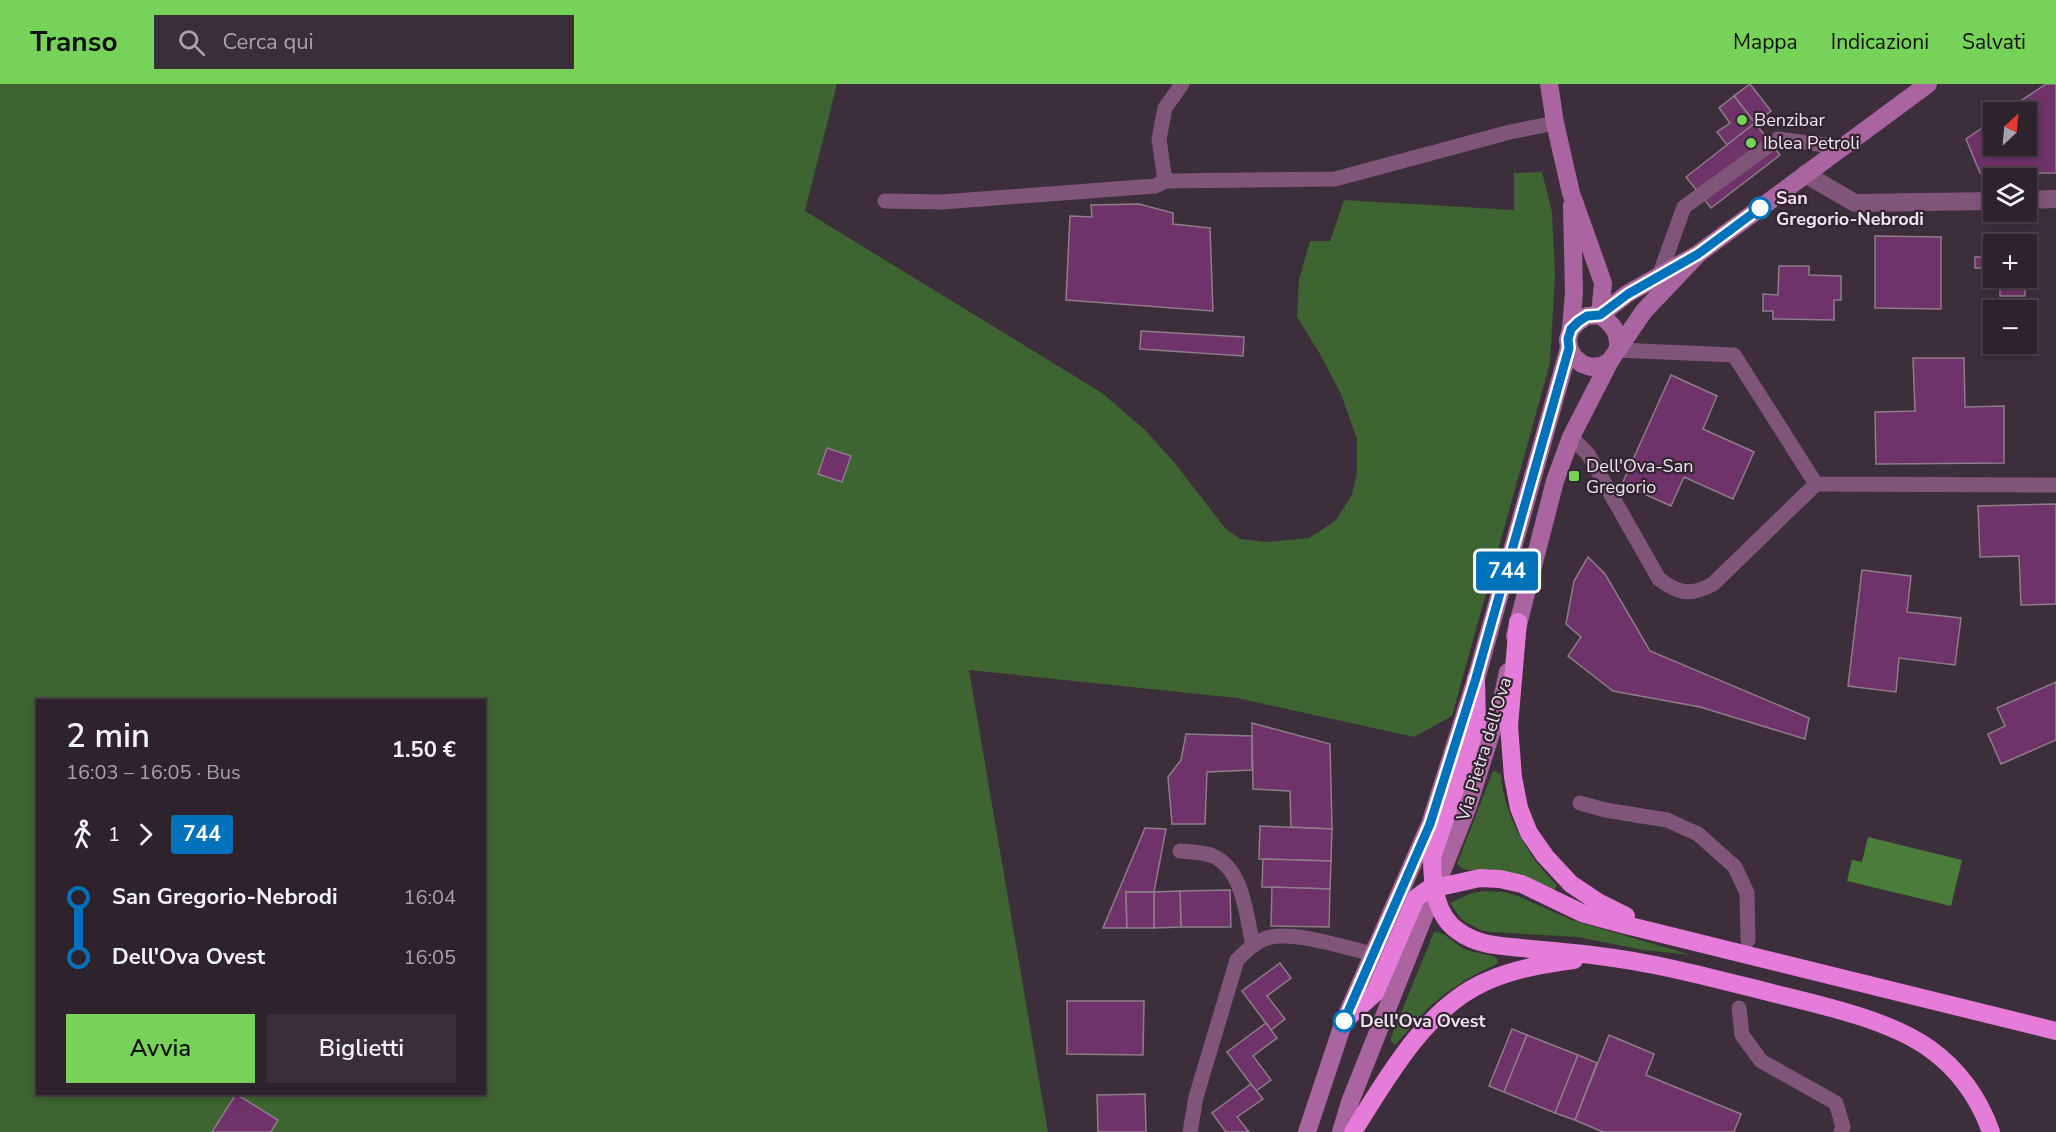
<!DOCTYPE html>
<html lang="it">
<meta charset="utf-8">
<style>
:root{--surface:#2e222c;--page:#3a2f38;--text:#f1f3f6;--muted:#a7a4a9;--line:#493f48;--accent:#77d259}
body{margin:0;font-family:"Nunito Sans",sans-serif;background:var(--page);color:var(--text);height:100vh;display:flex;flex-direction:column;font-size:22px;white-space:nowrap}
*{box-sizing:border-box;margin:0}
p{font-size:20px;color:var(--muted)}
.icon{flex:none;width:33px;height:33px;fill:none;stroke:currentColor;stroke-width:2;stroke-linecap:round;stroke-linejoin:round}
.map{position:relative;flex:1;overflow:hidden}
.sheet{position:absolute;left:36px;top:615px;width:450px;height:396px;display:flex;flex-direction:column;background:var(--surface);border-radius:0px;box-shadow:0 3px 9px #0003,0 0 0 2px var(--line)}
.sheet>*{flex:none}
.badge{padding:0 12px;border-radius:4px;font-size:21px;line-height:39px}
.needle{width:39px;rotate:26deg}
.controls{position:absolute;left:1983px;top:18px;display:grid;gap:12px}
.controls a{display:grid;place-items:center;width:54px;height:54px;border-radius:0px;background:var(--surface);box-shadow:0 3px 9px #0003,0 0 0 2px var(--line);font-size:30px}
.map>.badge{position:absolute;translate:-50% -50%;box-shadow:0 0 0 3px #fff}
.legs{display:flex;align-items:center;gap:9px;height:66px;padding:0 30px;font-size:20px}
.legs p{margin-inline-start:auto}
.head{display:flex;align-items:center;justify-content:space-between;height:102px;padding:0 30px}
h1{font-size:33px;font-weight:600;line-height:45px}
.primary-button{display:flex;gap:12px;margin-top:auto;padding:12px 30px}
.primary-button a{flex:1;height:69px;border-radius:0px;background:var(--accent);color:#111;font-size:24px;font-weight:600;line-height:69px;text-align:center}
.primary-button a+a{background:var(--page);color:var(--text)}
ul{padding:0 30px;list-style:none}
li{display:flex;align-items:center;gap:21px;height:60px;font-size:22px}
li i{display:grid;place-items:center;width:9px;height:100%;margin:0 8px;background:currentColor}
li i::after{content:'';width:15px;height:15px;margin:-8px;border:4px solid;border-radius:50%;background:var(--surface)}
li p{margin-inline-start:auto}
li:first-child i{background:linear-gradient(#0000 50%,currentColor 0)}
li:last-child i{background:linear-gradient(currentColor 50%,#0000 0)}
header{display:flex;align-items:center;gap:36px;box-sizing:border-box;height:84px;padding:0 30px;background:var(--accent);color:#111}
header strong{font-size:28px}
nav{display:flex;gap:33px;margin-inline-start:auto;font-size:21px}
.search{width:420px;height:54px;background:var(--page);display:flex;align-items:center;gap:15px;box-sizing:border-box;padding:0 21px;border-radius:0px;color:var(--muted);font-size:22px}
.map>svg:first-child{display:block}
</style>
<header>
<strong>Transo</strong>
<div class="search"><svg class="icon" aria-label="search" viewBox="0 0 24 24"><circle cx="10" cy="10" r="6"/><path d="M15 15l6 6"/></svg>Cerca qui</div>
<nav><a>Mappa</a><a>Indicazioni</a><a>Salvati</a></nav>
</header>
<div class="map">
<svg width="2056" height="1048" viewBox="0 0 2056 1048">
<rect width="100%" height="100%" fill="#3d2e3b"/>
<g fill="#3d6431" fill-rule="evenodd">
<path d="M 0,0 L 837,0 L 805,127 L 1102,309 L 1144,345 L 1174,378 L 1225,444 L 1240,455 L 1267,458 L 1309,454 L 1335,437 L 1352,411 L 1357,388 L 1357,355 L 1341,310 L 1320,270 L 1297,233 L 1299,196 L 1310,157 L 1330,157 L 1344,116 L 1514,126 L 1514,89 L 1542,88 L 1552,128 L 1555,192 L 1550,279 L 1452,632 L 1414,653 L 1237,614 L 969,586 L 1048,1048 L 0,1048 ZM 38,616 L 484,616 L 484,1010 L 38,1010 Z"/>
<path d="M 1493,687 L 1501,690 C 1503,730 1528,773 1557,801 L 1555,805 L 1552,807 C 1532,799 1510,786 1488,785 C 1477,785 1465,790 1457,780 Z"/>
<path d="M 1485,807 L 1504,808 L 1518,812 L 1572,836 L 1691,871 L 1643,866 L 1578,853 L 1491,848 L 1480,846 L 1461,835 L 1450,819 L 1472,809 Z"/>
<path d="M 1434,848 C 1445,847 1453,859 1463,864 C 1473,869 1484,869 1495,873 L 1498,876 L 1497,880 L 1472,892 L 1446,909 L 1429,923 L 1395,961 L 1390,956 Z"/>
</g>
<path fill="#4a7d3a" d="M 1868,753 L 1962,776 L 1951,822 L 1847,797 L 1852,776 L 1862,778 Z"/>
<g fill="#6f3269" stroke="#8e7c8b" stroke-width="1.5">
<path d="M 1750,0 L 1771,27 L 1755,39 L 1734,12 Z"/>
<path d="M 2046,0 L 2056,0 L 2056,89 L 1980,89 L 1966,55 L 1994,36 L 1994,62 L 2026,62 L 2026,28 L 2004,28 Z"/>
<path d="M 1734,12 L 1755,39 L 1727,61 L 1717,48 L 1730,39 L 1719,24 Z"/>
<path d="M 1755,39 L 1780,71 L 1711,124 L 1686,93 Z"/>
<path d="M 1139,120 L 1173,129 L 1173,140 L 1210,144 L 1213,227 L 1066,216 L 1070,132 L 1092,133 L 1091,121 Z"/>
<path d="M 1875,152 L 1941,153 L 1941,225 L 1875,224 Z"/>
<path d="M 1994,154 L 2026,155 L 2026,160 L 1994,160 Z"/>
<rect x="1975" y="173" width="19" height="11"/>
<path d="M 1779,182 L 1809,182 L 1809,191 L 1841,192 L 1841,216 L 1834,216 L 1834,236 L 1773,235 L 1773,227 L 1763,227 L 1763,210 L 1778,211 Z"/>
<rect x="2000" y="194" width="25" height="18"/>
<path d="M 1141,247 L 1244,253 L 1243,272 L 1140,265 Z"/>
<path d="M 1913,274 L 1964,274 L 1965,323 L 2004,322 L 2004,379 L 1876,380 L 1875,328 L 1915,327 Z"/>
<path d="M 1671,291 L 1717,312 L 1703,345 L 1754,368 L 1733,415 L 1684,393 L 1671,422 L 1622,400 Z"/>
<path d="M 827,364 L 851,372 L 842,398 L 818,390 Z"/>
<path d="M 2056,420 L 2056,520 L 2021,521 L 2019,472 L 1980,473 L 1978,422 Z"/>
<path d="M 1588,473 L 1605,490 L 1650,567 L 1809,634 L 1805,655 L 1700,623 L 1613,607 L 1568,572 L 1581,553 L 1566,540 L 1574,497 Z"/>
<path d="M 1862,486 L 1911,492 L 1907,528 L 1961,534 L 1955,581 L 1899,574 L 1896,608 L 1848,602 Z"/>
<path d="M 2056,598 L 2056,656 L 2001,680 L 1988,650 L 2005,642 L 1997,624 Z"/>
<path d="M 1252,639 L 1330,660 L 1332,745 L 1291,743 L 1290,707 L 1253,705 Z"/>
<path d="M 1186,650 L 1252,652 L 1252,686 L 1207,688 L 1205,740 L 1172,740 L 1168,693 L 1181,676 Z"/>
<path d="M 1260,742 L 1332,745 L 1331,777 L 1259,775 Z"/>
<path d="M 1145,744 L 1166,745 L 1154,808 L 1126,808 L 1127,844 L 1103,844 Z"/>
<path d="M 1263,775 L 1331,777 L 1330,805 L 1262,803 Z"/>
<path d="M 1272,803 L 1330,805 L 1329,843 L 1271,842 Z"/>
<path d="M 1230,806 L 1231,843 L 1181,843 L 1180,807 Z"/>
<path d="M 1180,807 L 1181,843 L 1154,844 L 1154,808 Z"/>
<path d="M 1126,808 L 1154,808 L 1154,844 L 1127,844 Z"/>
<path d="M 1280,879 L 1291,894 L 1267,912 L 1285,935 L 1271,946 L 1242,907 Z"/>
<path d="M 1067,917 L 1144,917 L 1143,971 L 1067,970 Z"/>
<path d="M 1266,939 L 1277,954 L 1253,972 L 1271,996 L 1256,1007 L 1227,968 Z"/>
<path d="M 1512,945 L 1527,951 L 1504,1008 L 1489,1002 Z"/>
<path d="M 1527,951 L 1578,971 L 1555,1029 L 1504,1008 Z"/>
<path d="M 1609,951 L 1654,970 L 1646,991 L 1741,1030 L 1734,1048 L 1603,1048 L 1575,1036 Z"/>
<path d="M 1578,971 L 1597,979 L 1575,1036 L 1555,1029 Z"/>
<path d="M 1251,1000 L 1263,1015 L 1237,1033 L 1249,1048 L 1226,1048 L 1212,1029 Z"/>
<path d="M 236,1010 L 278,1036 L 271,1048 L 212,1048 Z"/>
<path d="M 1145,1010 L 1146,1048 L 1098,1048 L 1097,1011 Z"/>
</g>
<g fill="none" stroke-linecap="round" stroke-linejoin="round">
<g stroke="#80557a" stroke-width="15">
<path d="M 1165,97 L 1335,95 L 1510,48 L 1555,39"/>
<path d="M 885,117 L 942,118 L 1155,102 L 1165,97 L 1159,55 L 1165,24 L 1182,0"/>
<path d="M 1659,192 L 1684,123 L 1778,55 L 1841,63"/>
<path d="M 1617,266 L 1734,271 L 1816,400 L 2056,401"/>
<path d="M 1571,353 L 1588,370 L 1659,495 C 1679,510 1691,512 1713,500 L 1816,400"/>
<path d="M 1580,719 L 1605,726 L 1667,736 L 1698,750 L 1735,783 L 1747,809 L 1748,856"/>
<path d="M 1180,767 C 1190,768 1203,768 1213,772 C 1244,786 1246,832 1253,861"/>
<path d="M 1739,924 L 1742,951 L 1761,977 L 1836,1019 L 1843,1043 L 1841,1048"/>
<path d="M 1190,1048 L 1196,1013 L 1237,876 C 1246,867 1255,858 1267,854 C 1294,846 1346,864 1373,870"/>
</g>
<g stroke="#80557a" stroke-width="18">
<path d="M 1805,90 L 1855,119 L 1994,117"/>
<path d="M 2026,116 L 2056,115"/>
</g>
<g stroke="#aa65a1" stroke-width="18">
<path d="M 1549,0 L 1555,39 L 1571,109 L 1603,199 L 1600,231"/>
<path d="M 1698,170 L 1644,227 L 1610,277 L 1601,282 L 1591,283 L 1582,280 L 1574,273 L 1569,264 L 1568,255 L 1571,245 L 1578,238 L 1587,232 L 1600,231 L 1627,210 L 1698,170 L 1928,0"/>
<path d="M 1600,231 C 1612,240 1619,247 1618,263"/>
<path d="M 1571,245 L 1574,208 L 1572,122"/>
<path d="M 1515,552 L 1555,397 L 1571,353 L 1610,277"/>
<path d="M 1307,1048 L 1344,937 L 1430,740 L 1476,595 L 1569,264"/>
<path d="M 1341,1048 L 1350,1018 L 1468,722 L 1503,611 L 1508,588"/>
</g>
<g stroke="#e67cda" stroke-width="18">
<path d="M 1518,538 L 1509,642 L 1513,693 L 1519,724 L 1529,749 L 1545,772 L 1571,800 L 1598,818 L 1626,832"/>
<path d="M 1476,595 L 1477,640 L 1432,773 C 1432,799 1435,831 1458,847 C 1479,863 1507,862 1532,865 C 1554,867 1577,869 1599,872 C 1658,879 1716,895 1772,909 C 1821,921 1890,936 1930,965 C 1959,986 1979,1014 1991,1048"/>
<path d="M 1344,937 L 1375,909 L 1416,814 L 1427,806 L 1435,804 L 1480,794 L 1500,795 L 1522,800 L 1582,829 L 1626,841 L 2056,947"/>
<path d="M 1353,1048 C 1386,995 1426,924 1485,898 C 1513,885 1544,880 1574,876"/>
</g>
</g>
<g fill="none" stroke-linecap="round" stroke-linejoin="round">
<g stroke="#fff" stroke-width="14">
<path id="line-1" d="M 1344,937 L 1430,740 L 1476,594 L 1569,264 L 1568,255 L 1571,245 L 1578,238 L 1587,232 L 1600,231 L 1628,210 L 1698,170 L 1760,124"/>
</g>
<use href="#line-1" stroke="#0072bc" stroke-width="9"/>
</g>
<g fill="#77d259" stroke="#332431" stroke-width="2">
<circle cx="1742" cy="36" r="6"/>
<circle cx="1751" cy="59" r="6"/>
<rect x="1568" y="386" width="12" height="12" rx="3"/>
</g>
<g fill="#fff" stroke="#0072bc" stroke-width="3">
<circle cx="1760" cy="124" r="10"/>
<circle cx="1344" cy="937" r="10"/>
</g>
<g text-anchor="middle" stroke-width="4.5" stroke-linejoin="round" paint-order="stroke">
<g font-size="18" fill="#eee3ec" stroke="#332431" text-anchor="start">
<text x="1754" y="42">Benzibar</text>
<text x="1763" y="65">Iblea Petroli</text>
<text x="1586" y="388">Dell'Ova-San<tspan x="1586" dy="21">Gregorio</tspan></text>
</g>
<g font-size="18" font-weight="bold" fill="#eee3ec" stroke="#332431" text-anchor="start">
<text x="1776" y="120">San<tspan x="1776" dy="21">Gregorio-Nebrodi</tspan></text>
<text x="1360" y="943">Dell'Ova Ovest</text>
</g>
<g font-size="18" fill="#eee3ec" stroke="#332431">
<text transform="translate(1484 665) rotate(-73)" y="6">Via Pietra dell'Ova</text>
</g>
</g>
</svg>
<div class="controls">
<a><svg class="needle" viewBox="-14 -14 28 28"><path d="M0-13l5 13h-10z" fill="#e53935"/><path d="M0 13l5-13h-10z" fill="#a7a4a9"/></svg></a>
<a><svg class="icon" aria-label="layers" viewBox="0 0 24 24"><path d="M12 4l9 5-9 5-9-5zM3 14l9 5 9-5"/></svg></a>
<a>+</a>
<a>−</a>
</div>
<b class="badge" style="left:1507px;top:487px;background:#0072bc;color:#fff">744</b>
<section class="sheet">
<div class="head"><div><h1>2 min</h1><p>16:03 – 16:05 · Bus</p></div><b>1.50 €</b></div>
<div class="legs"><svg class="icon" aria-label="walk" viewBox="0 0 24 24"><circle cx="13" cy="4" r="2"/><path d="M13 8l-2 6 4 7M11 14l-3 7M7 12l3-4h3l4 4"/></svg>1<svg class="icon" aria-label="forward" viewBox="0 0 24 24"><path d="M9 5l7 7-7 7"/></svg><b class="badge" style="background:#0072bc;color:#fff">744</b></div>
<ul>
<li><i style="color:#0072bc"></i><b>San Gregorio-Nebrodi</b><p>16:04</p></li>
<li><i style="color:#0072bc"></i><b>Dell'Ova Ovest</b><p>16:05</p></li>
</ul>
<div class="primary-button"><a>Avvia</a><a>Biglietti</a></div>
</section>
</div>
